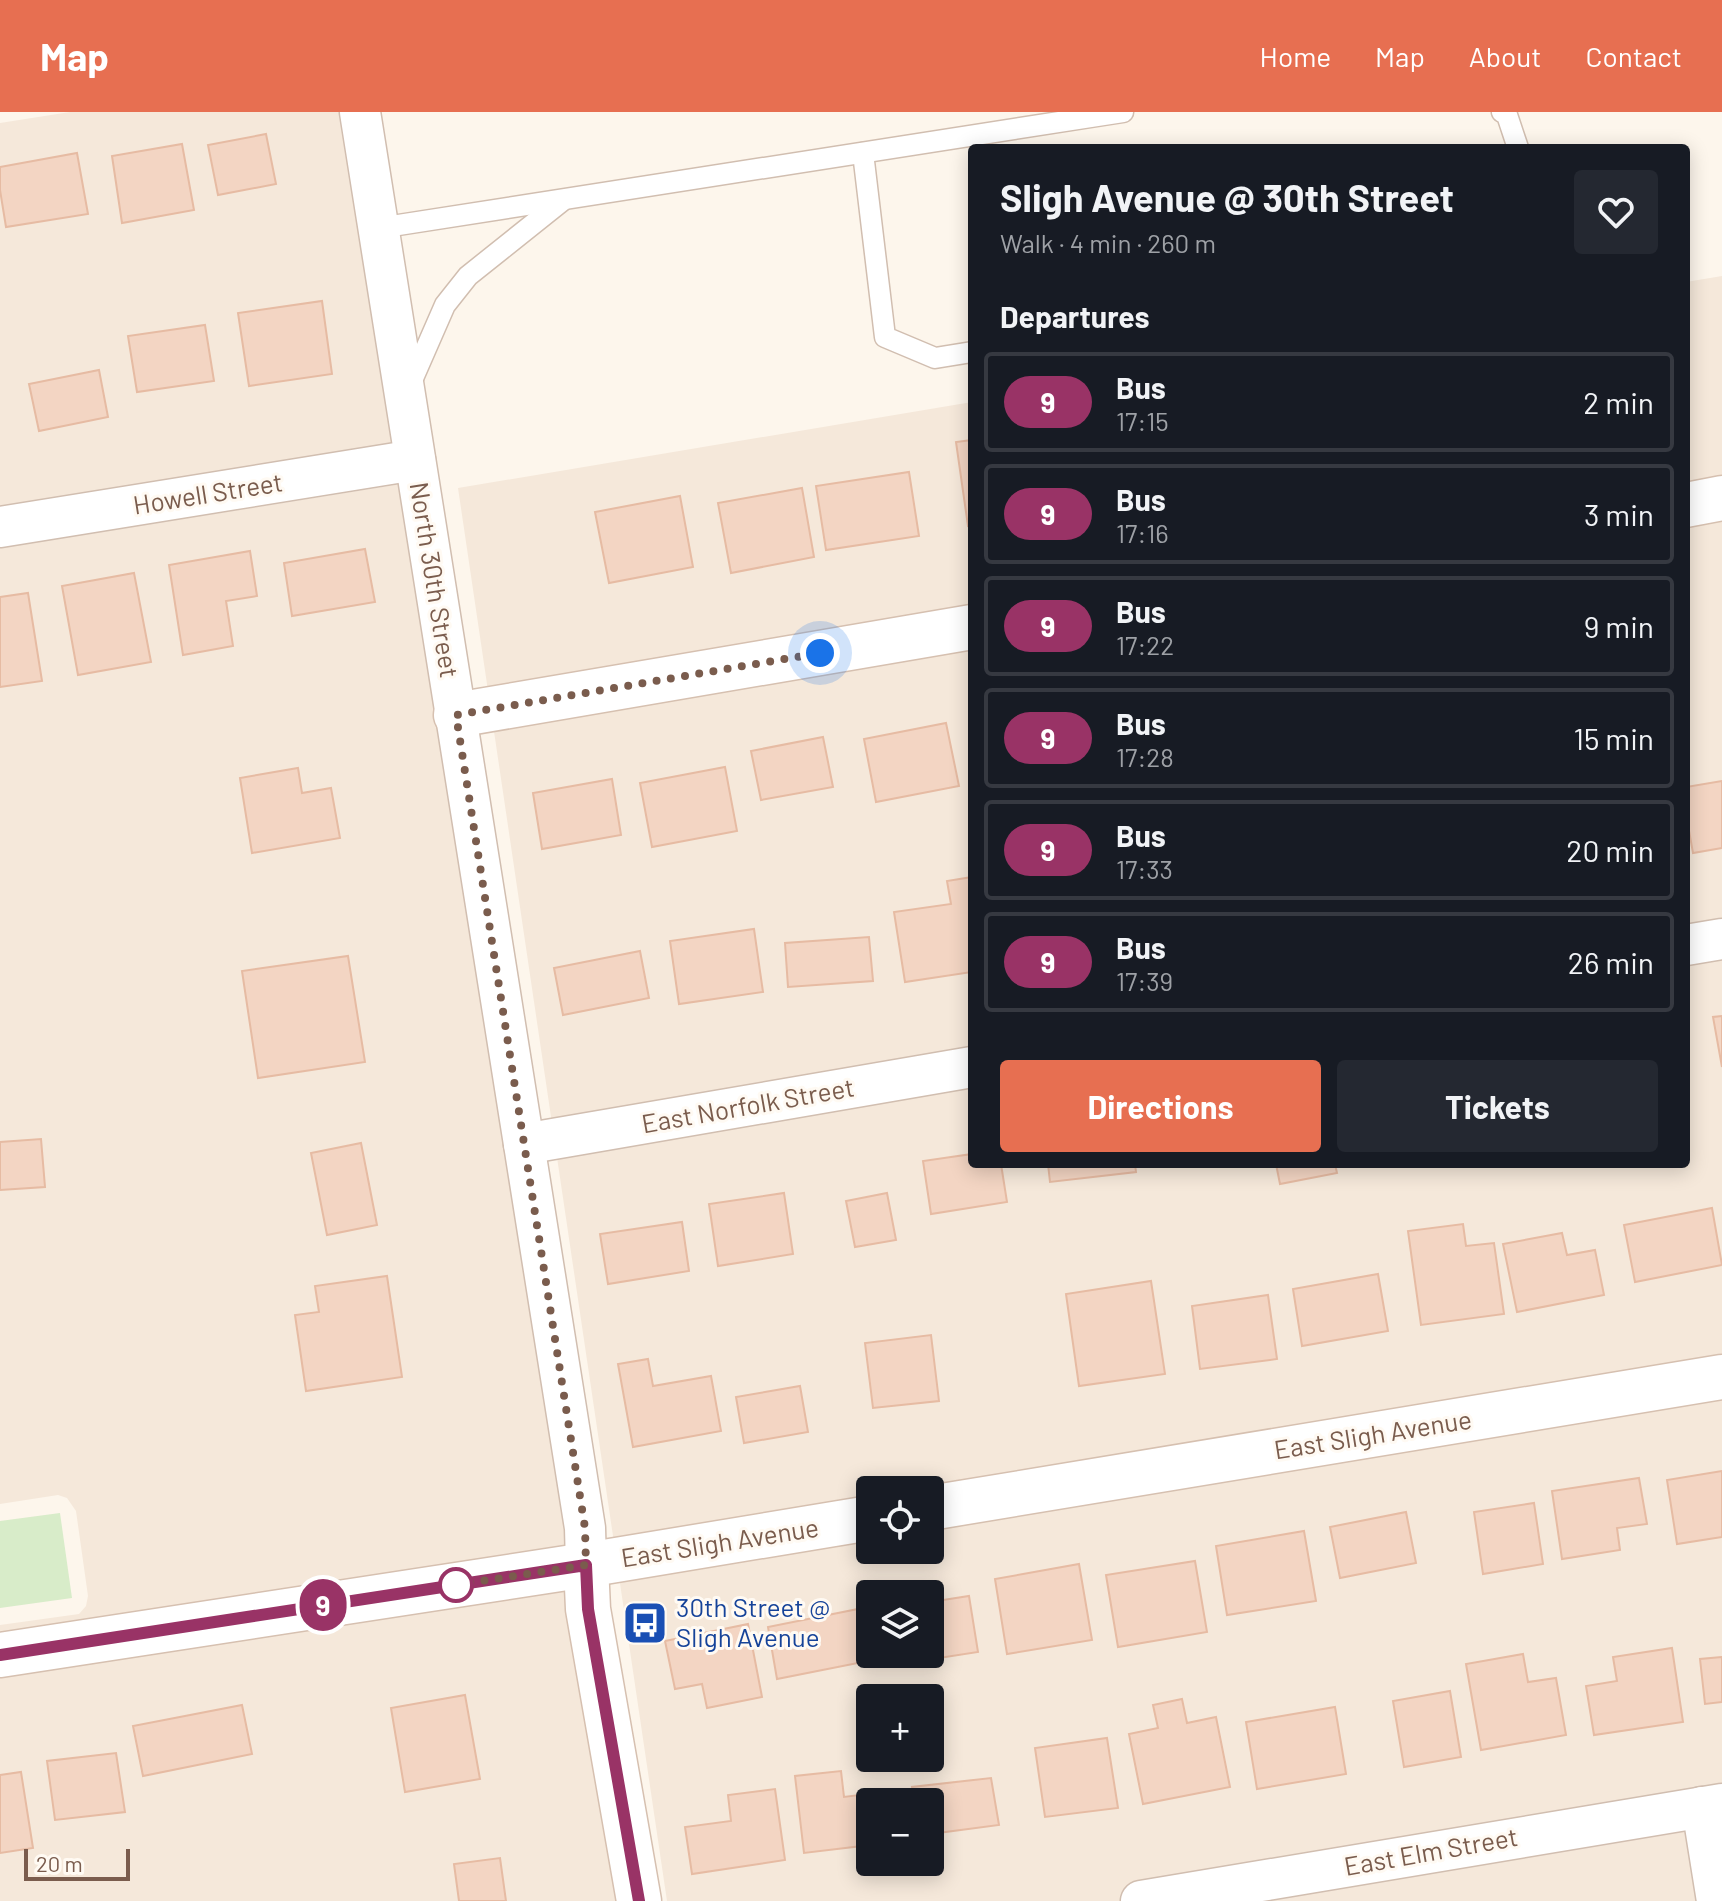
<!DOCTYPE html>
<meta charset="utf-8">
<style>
:root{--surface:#171b24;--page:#242831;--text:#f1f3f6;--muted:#9ea1a6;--line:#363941;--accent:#e76f51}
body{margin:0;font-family:Barlow,sans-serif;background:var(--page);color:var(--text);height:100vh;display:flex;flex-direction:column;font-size:30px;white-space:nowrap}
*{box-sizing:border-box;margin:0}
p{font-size:26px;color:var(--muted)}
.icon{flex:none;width:44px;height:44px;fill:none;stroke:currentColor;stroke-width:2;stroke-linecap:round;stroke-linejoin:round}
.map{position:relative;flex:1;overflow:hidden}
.details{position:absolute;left:968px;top:32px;width:722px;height:1024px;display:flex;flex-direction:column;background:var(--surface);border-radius:8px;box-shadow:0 4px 20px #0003}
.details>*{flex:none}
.badge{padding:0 16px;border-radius:26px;font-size:28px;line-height:52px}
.controls{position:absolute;left:856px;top:1364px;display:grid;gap:16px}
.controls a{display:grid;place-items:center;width:88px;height:88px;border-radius:8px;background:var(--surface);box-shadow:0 4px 20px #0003;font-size:40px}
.scale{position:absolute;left:24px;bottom:20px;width:106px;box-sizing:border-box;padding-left:8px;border:4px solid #7a5c4d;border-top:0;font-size:22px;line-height:28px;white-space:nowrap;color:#7a5c4d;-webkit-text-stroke:6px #fffaf3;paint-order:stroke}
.you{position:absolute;width:40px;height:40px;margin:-20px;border:6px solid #fff;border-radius:50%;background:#1a73e8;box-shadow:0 0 0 12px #1a73e833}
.map>.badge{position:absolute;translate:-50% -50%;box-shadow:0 0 0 4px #fff}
h2{padding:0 32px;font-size:30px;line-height:72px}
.round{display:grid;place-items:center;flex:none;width:84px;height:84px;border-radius:8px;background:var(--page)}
.overview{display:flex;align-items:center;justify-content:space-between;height:136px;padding:0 32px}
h1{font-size:38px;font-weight:700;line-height:60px}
.button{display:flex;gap:16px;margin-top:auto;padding:16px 32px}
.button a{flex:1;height:92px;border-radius:8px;background:var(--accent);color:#fff;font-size:32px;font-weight:700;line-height:92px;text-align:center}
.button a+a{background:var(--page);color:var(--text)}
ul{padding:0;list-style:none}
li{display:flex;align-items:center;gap:24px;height:100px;margin:0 16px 12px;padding:0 16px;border:4px solid var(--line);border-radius:8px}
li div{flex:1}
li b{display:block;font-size:30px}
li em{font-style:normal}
li .badge{min-width:88px;font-weight:700;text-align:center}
header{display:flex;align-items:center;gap:48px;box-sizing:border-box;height:112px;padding:0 40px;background:var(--accent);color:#fff}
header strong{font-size:38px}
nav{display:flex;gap:44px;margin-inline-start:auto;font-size:28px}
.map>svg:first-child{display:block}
</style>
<header>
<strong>Map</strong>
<nav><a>Home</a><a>Map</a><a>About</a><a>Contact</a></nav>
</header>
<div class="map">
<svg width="1722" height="1789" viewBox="0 0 1722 1789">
<rect width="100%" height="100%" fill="#fdf6ec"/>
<g fill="#f5e8da" fill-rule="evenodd">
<path d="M 70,0 L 342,0 L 394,331 L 0,394 L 0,11 Z"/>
<path d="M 1722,164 L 1722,1789 L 667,1789 L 458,376 L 972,290 L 972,1052 L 1686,1052 L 1686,170 ZM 870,1378 L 930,1378 L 930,1438 L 870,1438 ZM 870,1482 L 930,1482 L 930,1542 L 870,1542 ZM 870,1586 L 930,1586 L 930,1646 L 870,1646 ZM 870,1690 L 930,1690 L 930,1750 L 870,1750 Z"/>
<path d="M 401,372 L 569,1435 L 0,1522 L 0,1513 L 79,1502 L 86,1494 L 88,1484 L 76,1399 L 67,1386 L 58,1383 L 0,1392 L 0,436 Z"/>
<path d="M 576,1476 L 623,1789 L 0,1789 L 0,1564 Z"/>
</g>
<path fill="#d8ecc9" d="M 60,1401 L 72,1486 L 0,1496 L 0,1409 Z"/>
<g fill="#f3d5c3" stroke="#e6bba3" stroke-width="2">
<path d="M 266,22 L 276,72 L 218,83 L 208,33 Z"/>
<path d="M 182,32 L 194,98 L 122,111 L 112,44 Z"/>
<path d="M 77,41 L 88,102 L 6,115 L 0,78 L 0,55 Z"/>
<path d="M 322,189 L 332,262 L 249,274 L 238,201 Z"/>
<path d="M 205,213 L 214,269 L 137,280 L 128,224 Z"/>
<path d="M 99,258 L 108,305 L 39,319 L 29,272 Z"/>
<path d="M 972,328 L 972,413 L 968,414 L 956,330 Z"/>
<path d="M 909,360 L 919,424 L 826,438 L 816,374 Z"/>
<path d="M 802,376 L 814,445 L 731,461 L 718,391 Z"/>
<path d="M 680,384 L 693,455 L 609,471 L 595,400 Z"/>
<path d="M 365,437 L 375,490 L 292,504 L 284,451 Z"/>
<path d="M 250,439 L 257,484 L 226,489 L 233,534 L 183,543 L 169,453 Z"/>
<path d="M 134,461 L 151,550 L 78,563 L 62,474 Z"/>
<path d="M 28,481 L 42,569 L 0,575 L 0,485 Z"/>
<path d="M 946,611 L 959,674 L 876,690 L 864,627 Z"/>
<path d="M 823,625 L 833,675 L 761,688 L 751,639 Z"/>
<path d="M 725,655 L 737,719 L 652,735 L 640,671 Z"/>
<path d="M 298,656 L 302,681 L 331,676 L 340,726 L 252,741 L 240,666 Z"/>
<path d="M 612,667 L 621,723 L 542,737 L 533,681 Z"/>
<path d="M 1722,669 L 1722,736 L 1693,741 L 1686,702 L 1686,675 Z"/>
<path d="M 972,765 L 972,860 L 905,870 L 894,800 L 951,792 L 947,769 Z"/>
<path d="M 754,817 L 763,880 L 679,892 L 670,829 Z"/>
<path d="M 869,825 L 873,869 L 788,875 L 785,831 Z"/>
<path d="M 640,839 L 649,886 L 563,903 L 554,856 Z"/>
<path d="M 348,844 L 365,950 L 258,966 L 242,859 Z"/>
<path d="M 1722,904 L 1722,955 L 1713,905 Z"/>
<path d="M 41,1027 L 45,1075 L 0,1078 L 0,1030 Z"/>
<path d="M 361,1031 L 377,1113 L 327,1123 L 311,1041 Z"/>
<path d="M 972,1042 L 972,1052 L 1001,1052 L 1007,1090 L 931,1102 L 923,1049 Z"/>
<path d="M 1048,1052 L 1135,1052 L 1136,1060 L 1050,1070 Z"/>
<path d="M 1276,1052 L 1335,1052 L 1337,1061 L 1280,1072 Z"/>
<path d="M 784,1081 L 793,1142 L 718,1154 L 709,1092 Z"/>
<path d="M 887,1081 L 896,1128 L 855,1135 L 846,1089 Z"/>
<path d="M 1712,1096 L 1722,1153 L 1635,1170 L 1624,1113 Z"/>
<path d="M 682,1110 L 689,1159 L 608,1172 L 600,1122 Z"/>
<path d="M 1463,1112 L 1466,1134 L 1494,1131 L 1504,1202 L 1421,1213 L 1408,1119 Z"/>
<path d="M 1562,1121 L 1567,1143 L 1595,1138 L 1604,1183 L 1517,1200 L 1503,1132 Z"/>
<path d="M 1378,1162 L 1388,1219 L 1302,1234 L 1293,1177 Z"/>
<path d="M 387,1164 L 402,1265 L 306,1279 L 295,1203 L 319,1200 L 315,1174 Z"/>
<path d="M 1151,1169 L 1165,1262 L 1079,1274 L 1066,1182 Z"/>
<path d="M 1268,1183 L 1277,1247 L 1200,1257 L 1192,1194 Z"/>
<path d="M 931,1223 L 939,1289 L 873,1296 L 865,1231 Z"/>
<path d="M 648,1247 L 653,1274 L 711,1264 L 721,1319 L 633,1335 L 618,1252 Z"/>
<path d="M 800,1274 L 808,1320 L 744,1331 L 736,1285 Z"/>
<path d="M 1722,1359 L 1722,1425 L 1677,1432 L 1667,1368 Z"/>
<path d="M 1639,1366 L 1647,1412 L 1617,1416 L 1620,1438 L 1562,1447 L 1552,1379 Z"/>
<path d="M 1534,1391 L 1543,1452 L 1483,1462 L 1474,1400 Z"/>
<path d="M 1406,1400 L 1416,1451 L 1340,1466 L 1330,1415 Z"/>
<path d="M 1304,1419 L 1316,1489 L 1227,1503 L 1216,1434 Z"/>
<path d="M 1195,1449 L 1207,1520 L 1118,1535 L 1106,1463 Z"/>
<path d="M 1079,1452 L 1092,1528 L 1007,1542 L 995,1467 Z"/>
<path d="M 969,1484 L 978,1540 L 887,1554 L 885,1542 L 930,1542 L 930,1490 Z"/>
<path d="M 858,1497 L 868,1549 L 777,1567 L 768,1515 Z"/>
<path d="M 748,1512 L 762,1585 L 707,1596 L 702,1572 L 675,1577 L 665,1529 Z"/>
<path d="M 1672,1536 L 1683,1610 L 1594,1623 L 1586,1574 L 1617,1569 L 1613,1545 Z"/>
<path d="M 1523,1542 L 1528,1570 L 1556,1566 L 1566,1623 L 1481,1638 L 1466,1552 Z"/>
<path d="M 1722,1545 L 1722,1590 L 1705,1592 L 1700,1547 Z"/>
<path d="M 1450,1579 L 1461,1645 L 1404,1655 L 1393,1589 Z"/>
<path d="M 465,1583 L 480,1667 L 405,1680 L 391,1596 Z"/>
<path d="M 1182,1587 L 1187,1611 L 1216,1605 L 1230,1675 L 1143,1692 L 1129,1622 L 1158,1616 L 1153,1593 Z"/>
<path d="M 242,1593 L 252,1642 L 143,1664 L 133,1614 Z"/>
<path d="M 1335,1595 L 1346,1662 L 1257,1677 L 1246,1610 Z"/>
<path d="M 1107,1626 L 1118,1696 L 1045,1705 L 1035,1636 Z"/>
<path d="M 116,1641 L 125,1700 L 55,1708 L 47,1649 Z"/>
<path d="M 841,1659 L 844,1685 L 891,1679 L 892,1690 L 870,1690 L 870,1733 L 804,1741 L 795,1664 Z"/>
<path d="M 21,1660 L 33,1736 L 0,1741 L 0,1663 Z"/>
<path d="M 991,1666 L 999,1713 L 930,1722 L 930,1690 L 914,1690 L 912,1675 Z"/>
<path d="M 775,1677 L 785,1748 L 692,1762 L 685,1715 L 731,1709 L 728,1683 Z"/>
<path d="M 500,1746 L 506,1789 L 459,1789 L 454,1752 Z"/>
</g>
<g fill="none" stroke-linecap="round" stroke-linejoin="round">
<g stroke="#d1beb0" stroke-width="23">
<g id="lane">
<path d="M 1502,0 L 1507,3 L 1518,36"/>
<path d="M 863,41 L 885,225 L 935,246 L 972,240"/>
<path d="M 379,116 L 1123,0"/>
<path d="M 410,273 L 445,193 L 468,164 L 562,89"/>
</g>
</g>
<g stroke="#d1beb0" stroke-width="43">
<g id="street">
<path d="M 360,0 L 585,1416 L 586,1453"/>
<path d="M 0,415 L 415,348"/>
<path d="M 1686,833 L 1722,827"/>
<path d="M 524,1032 L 972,955"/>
<path d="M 1702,1695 L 1717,1789"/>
<path d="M 1141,1789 L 1722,1692"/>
</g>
</g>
<g stroke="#d6c0b0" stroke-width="47">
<g id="secondary">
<path d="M 1686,393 L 1722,386"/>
<path d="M 456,603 L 972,515"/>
<path d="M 930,1396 L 1722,1265"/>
<path d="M 586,1453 L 588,1497 L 639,1789"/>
<path d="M 0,1543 L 586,1453 L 870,1406"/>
</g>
</g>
<use href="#lane" stroke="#fff" stroke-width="20"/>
<use href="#street" stroke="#fff" stroke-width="40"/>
<use href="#secondary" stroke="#fff" stroke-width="44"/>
</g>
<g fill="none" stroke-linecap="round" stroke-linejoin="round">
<g stroke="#fff" stroke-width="18">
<path id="line" d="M 0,1543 L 586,1453 L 588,1497 L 639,1789"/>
</g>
<use href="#line" stroke="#936" stroke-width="12"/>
<path stroke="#7a5c4d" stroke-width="8" stroke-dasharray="0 14.4" d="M 456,1473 L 586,1453 L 585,1416 L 456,603 L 820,541"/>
</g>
<defs>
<g id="bus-square" transform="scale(2.3)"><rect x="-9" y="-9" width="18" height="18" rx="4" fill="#1a4fb4" stroke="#fffaf3"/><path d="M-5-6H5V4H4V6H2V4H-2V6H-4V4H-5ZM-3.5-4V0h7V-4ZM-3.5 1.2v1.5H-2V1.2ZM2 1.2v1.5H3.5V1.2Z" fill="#fff"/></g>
</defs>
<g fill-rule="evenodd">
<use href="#bus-square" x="645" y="1511"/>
</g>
<circle fill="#fff" stroke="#936" stroke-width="4" cx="456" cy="1473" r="16"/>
<g text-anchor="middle" stroke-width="6" stroke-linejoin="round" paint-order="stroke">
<g font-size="26" fill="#7a5c4d" stroke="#fffaf3">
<text transform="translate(208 382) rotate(-9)" y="9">Howell Street</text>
<text transform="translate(434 468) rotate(81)" y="9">North 30th Street</text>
<text transform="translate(748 994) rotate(-10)" y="9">East Norfolk Street</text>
<text transform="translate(1373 1323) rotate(-9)" y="9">East Sligh Avenue</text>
<text transform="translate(720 1431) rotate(-9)" y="9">East Sligh Avenue</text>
<text transform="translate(1431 1740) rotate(-10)" y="9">East Elm Street</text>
</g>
<g font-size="26" fill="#164399" stroke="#fffaf3" text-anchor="start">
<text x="676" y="1505">30th Street @<tspan x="676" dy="30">Sligh Avenue</tspan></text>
</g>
</g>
</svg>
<div class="controls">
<a><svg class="icon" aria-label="locate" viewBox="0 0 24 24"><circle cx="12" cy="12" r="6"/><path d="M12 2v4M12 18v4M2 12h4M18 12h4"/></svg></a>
<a><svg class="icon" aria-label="layers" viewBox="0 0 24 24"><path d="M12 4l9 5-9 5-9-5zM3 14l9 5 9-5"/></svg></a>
<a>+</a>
<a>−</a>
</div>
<div class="scale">20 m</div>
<div class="you" style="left:820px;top:541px"></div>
<b class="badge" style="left:323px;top:1493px;background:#936;color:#fff">9</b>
<section class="details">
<div class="overview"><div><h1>Sligh Avenue @ 30th Street</h1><p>Walk · 4 min · 260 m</p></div><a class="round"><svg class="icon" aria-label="heart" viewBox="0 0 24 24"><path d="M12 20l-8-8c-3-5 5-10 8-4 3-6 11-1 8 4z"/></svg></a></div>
<h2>Departures</h2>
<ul>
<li><span class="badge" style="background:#936;color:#fff">9</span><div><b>Bus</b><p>17:15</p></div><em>2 min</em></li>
<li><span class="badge" style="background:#936;color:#fff">9</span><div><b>Bus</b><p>17:16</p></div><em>3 min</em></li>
<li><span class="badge" style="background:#936;color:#fff">9</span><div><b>Bus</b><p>17:22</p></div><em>9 min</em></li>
<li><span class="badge" style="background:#936;color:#fff">9</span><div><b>Bus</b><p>17:28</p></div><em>15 min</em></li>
<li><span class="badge" style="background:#936;color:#fff">9</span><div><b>Bus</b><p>17:33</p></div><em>20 min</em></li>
<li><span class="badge" style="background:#936;color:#fff">9</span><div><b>Bus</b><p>17:39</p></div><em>26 min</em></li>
</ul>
<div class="button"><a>Directions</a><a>Tickets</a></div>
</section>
</div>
